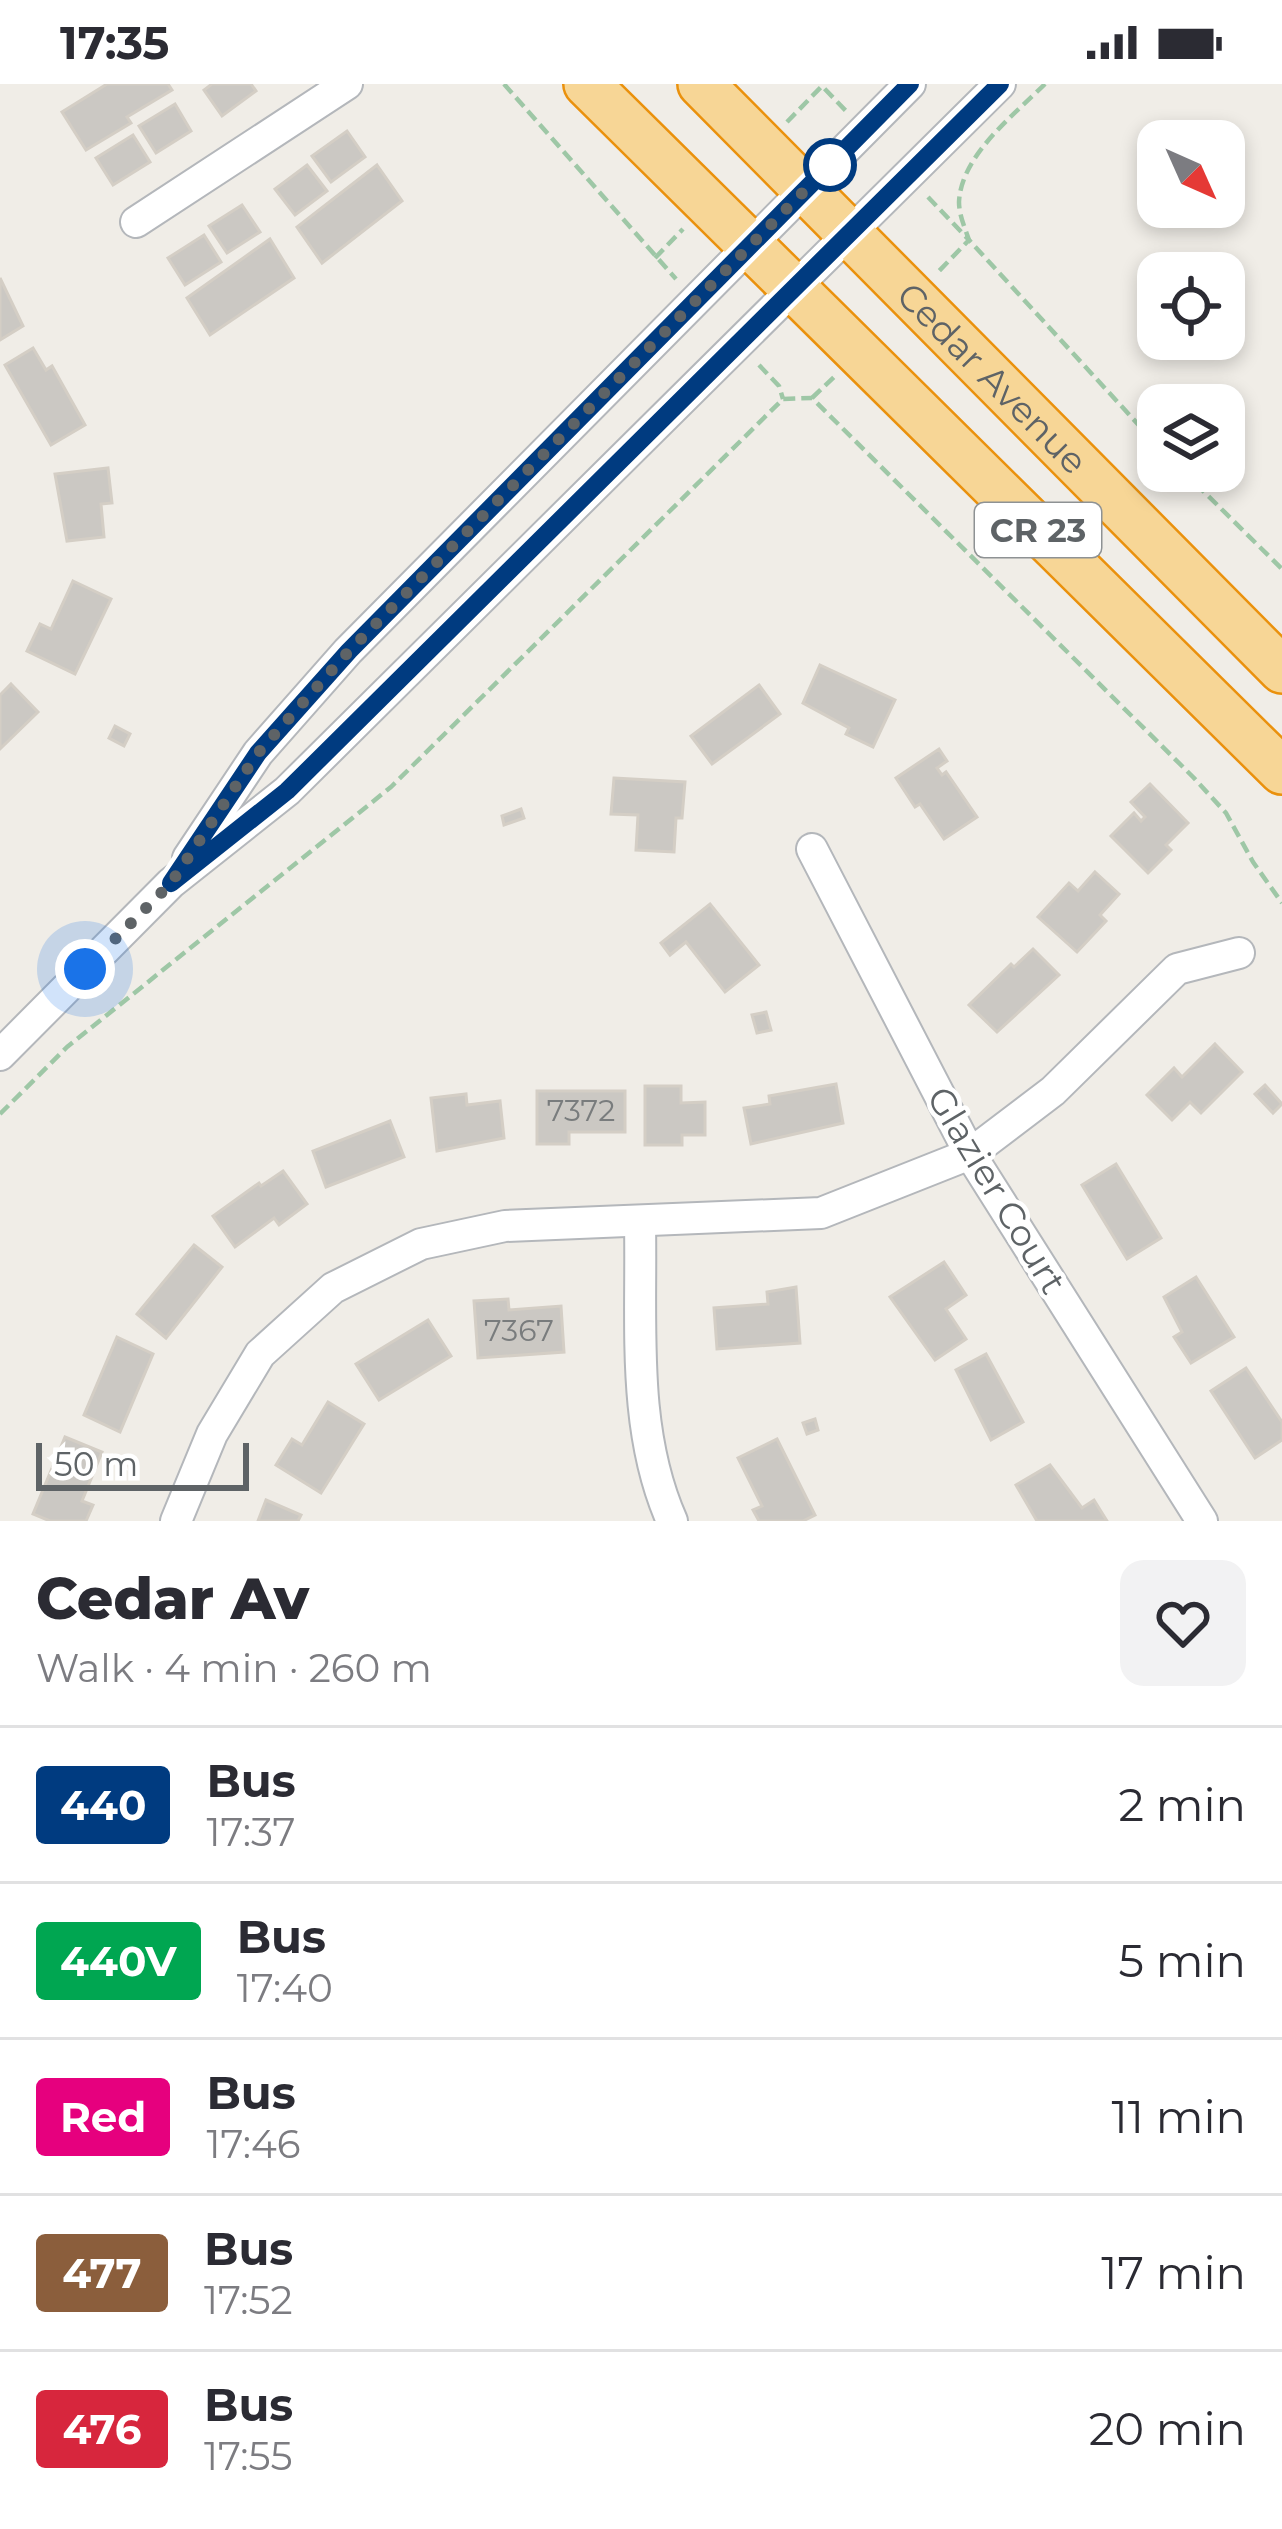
<!DOCTYPE html>
<meta charset="utf-8">
<style>
:root{--surface:#fff;--page:#f2f2f3;--text:#2b2b33;--muted:#7c7c81;--line:#e1e1e2}
body{margin:0;font-family:Montserrat,sans-serif;background:var(--page);color:var(--text);height:100vh;display:flex;flex-direction:column;font-size:45px;white-space:nowrap}
*{box-sizing:border-box;margin:0}
p{font-size:39px;color:var(--muted)}
.icon{flex:none;width:66px;height:66px;fill:none;stroke:currentColor;stroke-width:2;stroke-linecap:round;stroke-linejoin:round}
.map{position:relative;height:1437px;overflow:hidden}
.drawer{display:flex;flex-direction:column;background:var(--surface);flex:1}
.drawer>*{flex:none}
.badge{padding:0 24px;border-radius:9px;font-size:42px;line-height:78px}
.needle{width:78px;rotate:135deg}
.tools{position:absolute;left:1137px;top:36px;display:grid;gap:24px}
.tools a{display:grid;place-items:center;width:108px;height:108px;border-radius:24px;background:var(--surface);box-shadow:0 6px 18px #0003;font-size:60px}
.scale{position:absolute;left:36px;bottom:30px;width:213px;box-sizing:border-box;padding-left:12px;border:6px solid #5e6366;border-top:0;font-size:33px;line-height:42px;white-space:nowrap;color:#5e6366;-webkit-text-stroke:9px #fff;paint-order:stroke}
.you{position:absolute;width:60px;height:60px;margin:-30px;border:9px solid #fff;border-radius:50%;background:#1a73e8;box-shadow:0 0 0 18px #1a73e833}
.map>.badge{position:absolute;translate:-50% -50%;box-shadow:0 0 0 6px #fff}
.round{display:grid;place-items:center;flex:none;width:126px;height:126px;border-radius:24px;background:var(--page)}
.overview{display:flex;align-items:center;justify-content:space-between;height:204px;padding:0 36px}
h1{font-size:57px;font-weight:800;line-height:90px}
ul{padding:0;list-style:none}
li{display:flex;align-items:center;gap:36px;height:156px;padding:0 36px;border-top:3px solid var(--line)}
li div{flex:1}
li b{display:block;font-size:45px}
li em{font-style:normal}
li .badge{min-width:132px;font-weight:700;text-align:center}
.status{display:flex;justify-content:space-between;align-items:center;height:84px;padding:0 60px;background:var(--surface);direction:ltr}
.status svg{height:33px;fill:currentColor}
.map>svg:first-child{display:block}
</style>
<div class="status"><b>17:35</b><svg viewBox="0 0 49 12"><path d="M0 12V9h3v3zM5 12V6h3v6zM10 12V3h3v9zM15 12V0h3v12zM26 1h20v11H26zM47 4h2v5h-2z"/></svg></div>
<div class="map">
<svg width="1282" height="1437" viewBox="0 0 1282 1437">
<rect width="100%" height="100%" fill="#f0ede7"/>
<g fill="#cbc8c3" stroke="#d4cec5" stroke-width="3">
<path d="M 168,0 L 172,6 L 127,33 L 131,39 L 86,66 L 62,28 L 107,0 Z"/>
<path d="M 212,0 L 251,0 L 256,7 L 222,32 L 204,6 Z"/>
<path d="M 175,20 L 191,47 L 156,69 L 139,42 Z"/>
<path d="M 347,47 L 365,73 L 331,98 L 312,72 Z"/>
<path d="M 133,51 L 150,78 L 113,101 L 96,74 Z"/>
<path d="M 307,81 L 327,107 L 295,131 L 275,105 Z"/>
<path d="M 377,81 L 402,117 L 322,179 L 297,143 Z"/>
<path d="M 242,121 L 260,148 L 227,169 L 209,142 Z"/>
<path d="M 204,151 L 221,178 L 185,201 L 168,174 Z"/>
<path d="M 270,155 L 294,194 L 210,251 L 187,214 Z"/>
<path d="M 0,194 L 23,242 L 0,256 Z"/>
<path d="M 33,264 L 46,286 L 52,282 L 85,341 L 51,361 L 5,281 Z"/>
<path d="M 108,384 L 112,419 L 101,420 L 104,453 L 67,457 L 55,390 Z"/>
<path d="M 73,497 L 111,515 L 75,590 L 27,567 L 40,540 L 51,545 Z"/>
<path d="M 820,581 L 895,616 L 873,663 L 846,650 L 849,644 L 803,619 Z"/>
<path d="M 11,600 L 38,628 L 0,665 L 0,611 Z"/>
<path d="M 759,601 L 780,630 L 712,680 L 691,652 Z"/>
<path d="M 115,642 L 130,650 L 124,662 L 109,654 Z"/>
<path d="M 939,665 L 947,677 L 937,684 L 942,691 L 946,688 L 977,733 L 944,755 L 920,720 L 915,723 L 896,694 Z"/>
<path d="M 614,694 L 685,698 L 682,734 L 676,734 L 674,768 L 636,766 L 638,731 L 611,730 Z"/>
<path d="M 1150,700 L 1188,739 L 1166,761 L 1171,766 L 1148,789 L 1111,752 L 1134,729 L 1141,737 L 1145,733 L 1131,718 Z"/>
<path d="M 521,725 L 524,734 L 504,741 L 502,732 Z"/>
<path d="M 1095,788 L 1119,810 L 1100,831 L 1106,837 L 1077,868 L 1038,833 L 1069,799 L 1078,807 Z"/>
<path d="M 710,820 L 759,881 L 725,908 L 686,858 L 670,871 L 661,859 Z"/>
<path d="M 1033,865 L 1059,891 L 997,948 L 969,921 L 1011,880 L 1014,883 Z"/>
<path d="M 766,928 L 771,946 L 757,949 L 752,931 Z"/>
<path d="M 1215,960 L 1242,988 L 1201,1029 L 1190,1018 L 1172,1036 L 1147,1011 L 1174,984 L 1182,993 Z"/>
<path d="M 836,1000 L 843,1039 L 751,1060 L 744,1024 L 770,1020 L 769,1012 Z"/>
<path d="M 1265,1001 L 1282,1020 L 1273,1029 L 1255,1010 Z"/>
<path d="M 645,1002 L 681,1002 L 681,1019 L 705,1018 L 705,1051 L 682,1051 L 682,1061 L 645,1061 Z"/>
<path d="M 537,1007 L 625,1007 L 625,1048 L 569,1048 L 569,1060 L 537,1060 Z"/>
<path d="M 466,1010 L 467,1021 L 500,1017 L 504,1054 L 437,1067 L 431,1014 Z"/>
<path d="M 390,1037 L 404,1073 L 326,1103 L 313,1067 Z"/>
<path d="M 1116,1080 L 1161,1154 L 1127,1175 L 1082,1101 Z"/>
<path d="M 283,1087 L 307,1120 L 279,1141 L 274,1134 L 235,1163 L 213,1132 L 259,1099 L 261,1102 Z"/>
<path d="M 194,1161 L 222,1183 L 166,1254 L 137,1230 Z"/>
<path d="M 944,1178 L 966,1211 L 946,1225 L 966,1255 L 935,1276 L 890,1213 Z"/>
<path d="M 1196,1193 L 1234,1253 L 1191,1279 L 1174,1253 L 1182,1248 L 1164,1213 Z"/>
<path d="M 796,1203 L 800,1259 L 717,1265 L 714,1224 L 768,1220 L 767,1208 Z"/>
<path d="M 508,1215 L 509,1226 L 561,1222 L 564,1268 L 478,1274 L 474,1217 Z"/>
<path d="M 428,1236 L 451,1272 L 379,1316 L 356,1280 Z"/>
<path d="M 117,1253 L 153,1270 L 120,1348 L 84,1331 Z"/>
<path d="M 986,1270 L 1023,1338 L 991,1356 L 956,1286 Z"/>
<path d="M 1246,1284 L 1282,1338 L 1282,1356 L 1255,1374 L 1211,1307 Z"/>
<path d="M 328,1318 L 364,1340 L 321,1409 L 276,1381 L 292,1355 L 302,1361 Z"/>
<path d="M 815,1335 L 818,1346 L 807,1350 L 803,1339 Z"/>
<path d="M 65,1353 L 102,1368 L 82,1417 L 93,1421 L 86,1437 L 50,1437 L 33,1430 Z"/>
<path d="M 777,1355 L 815,1431 L 803,1437 L 759,1437 L 753,1426 L 762,1422 L 738,1374 Z"/>
<path d="M 1050,1381 L 1082,1424 L 1094,1416 L 1107,1437 L 1037,1437 L 1016,1401 Z"/>
<path d="M 266,1416 L 301,1431 L 298,1437 L 258,1437 Z"/>
</g>
<g fill="none" stroke-linecap="round" stroke-linejoin="round">
<g stroke="#b4b7bb" stroke-width="34">
<g id="minor">
<path d="M 136,138 L 347,0"/>
<path d="M 812,765 L 970,1070 L 1202,1437"/>
<path d="M 188,774 L 258,669 L 348,567 L 910,0"/>
<path d="M 0,971 L 171,799 L 287,707 L 1000,0"/>
<path d="M 640,1139 C 642,1239 631,1345 672,1437"/>
<path d="M 176,1437 L 212,1350 L 260,1270 L 333,1204 L 421,1160 L 505,1142 L 821,1129 L 970,1070 L 1053,1007 L 1177,885 L 1239,869"/>
</g>
</g>
<g stroke="#ea910d" stroke-width="50">
<g id="highway">
<path d="M 587,0 L 1282,687"/>
<path id="s1" d="M 701,0 L 1282,586"/>
</g>
</g>
<g stroke="#9ec7a6" stroke-width="4.5" stroke-dasharray="12 6" stroke-linecap="butt">
<path d="M 504,0 L 676,195"/>
<path d="M 1045,0 C 1015,30 961,71 959,118 C 959,131 965,144 969,156 L 1158,362"/>
<path d="M 787,38 L 822,2 L 846,27"/>
<path d="M 928,113 L 969,156 L 939,187"/>
<path d="M 655,174 L 683,145"/>
<path d="M 759,281 L 779,302 L 783,315"/>
<path d="M 812,314 L 834,293"/>
<path d="M 1183,387 L 1282,485"/>
<path d="M 0,1030 L 67,963 L 391,703 L 783,315 L 812,314 L 1193,693 L 1226,729 L 1253,778 L 1282,819"/>
</g>
<use href="#minor" stroke="#fff" stroke-width="30"/>
<use href="#highway" stroke="#f7d696" stroke-width="45"/>
</g>
<g fill="none" stroke-linecap="round" stroke-linejoin="round">
<g stroke="#fff" stroke-width="27">
<path id="line" d="M 910,0 L 349,567 L 258,669 L 171,799 L 287,707 L 1000,0"/>
</g>
<use href="#line" stroke="#003b80" stroke-width="18"/>
<path stroke="#5e6366" stroke-width="12" stroke-dasharray="0 21.6" d="M 85,885 L 171,799 L 258,669 L 349,567 L 830,81"/>
</g>
<circle fill="#fff" stroke="#003b80" stroke-width="6" cx="830" cy="81" r="24"/>
<g text-anchor="middle" stroke-width="9" stroke-linejoin="round" paint-order="stroke">
<g font-size="30" fill="#797c7d">
<text x="581" y="1037">7372</text>
<text x="519" y="1257">7367</text>
</g>
<rect fill="#fff" stroke="#8e9294" stroke-width="3" x="975" y="419" width="126" height="54" rx="9"/>
<g font-size="33" font-weight="bold" fill="#5e6366">
<text x="1038" y="458">CR 23</text>
</g>
<g font-size="36" fill="#5e6366" stroke="#fff">
<text dy="13" stroke="none"><textPath href="#s1" startOffset="414">Cedar Avenue</textPath></text>
<text transform="translate(997 1106) rotate(59)" y="13">Glazier Court</text>
</g>
</g>
</svg>
<div class="tools">
<a><svg class="needle" viewBox="-14 -14 28 28"><path d="M0-13l5 13h-10z" fill="#e53935"/><path d="M0 13l5-13h-10z" fill="#7c7c81"/></svg></a>
<a><svg class="icon" aria-label="locate" viewBox="0 0 24 24"><circle cx="12" cy="12" r="6"/><path d="M12 2v4M12 18v4M2 12h4M18 12h4"/></svg></a>
<a><svg class="icon" aria-label="layers" viewBox="0 0 24 24"><path d="M12 4l9 5-9 5-9-5zM3 14l9 5 9-5"/></svg></a>
</div>
<div class="scale">50 m</div>
<div class="you" style="left:85px;top:885px"></div>
</div>
<section class="drawer">
<div class="overview"><div><h1>Cedar Av</h1><p>Walk · 4 min · 260 m</p></div><a class="round"><svg class="icon" aria-label="heart" viewBox="0 0 24 24"><path d="M12 20l-8-8c-3-5 5-10 8-4 3-6 11-1 8 4z"/></svg></a></div>
<ul>
<li><span class="badge" style="background:#003b80;color:#fff">440</span><div><b>Bus</b><p>17:37</p></div><em>2 min</em></li>
<li><span class="badge" style="background:#00a651;color:#fff">440V</span><div><b>Bus</b><p>17:40</p></div><em>5 min</em></li>
<li><span class="badge" style="background:#e6007e;color:#fff">Red</span><div><b>Bus</b><p>17:46</p></div><em>11 min</em></li>
<li><span class="badge" style="background:#8b5e3c;color:#fff">477</span><div><b>Bus</b><p>17:52</p></div><em>17 min</em></li>
<li><span class="badge" style="background:#d7263d;color:#fff">476</span><div><b>Bus</b><p>17:55</p></div><em>20 min</em></li>
</ul>
</section>
